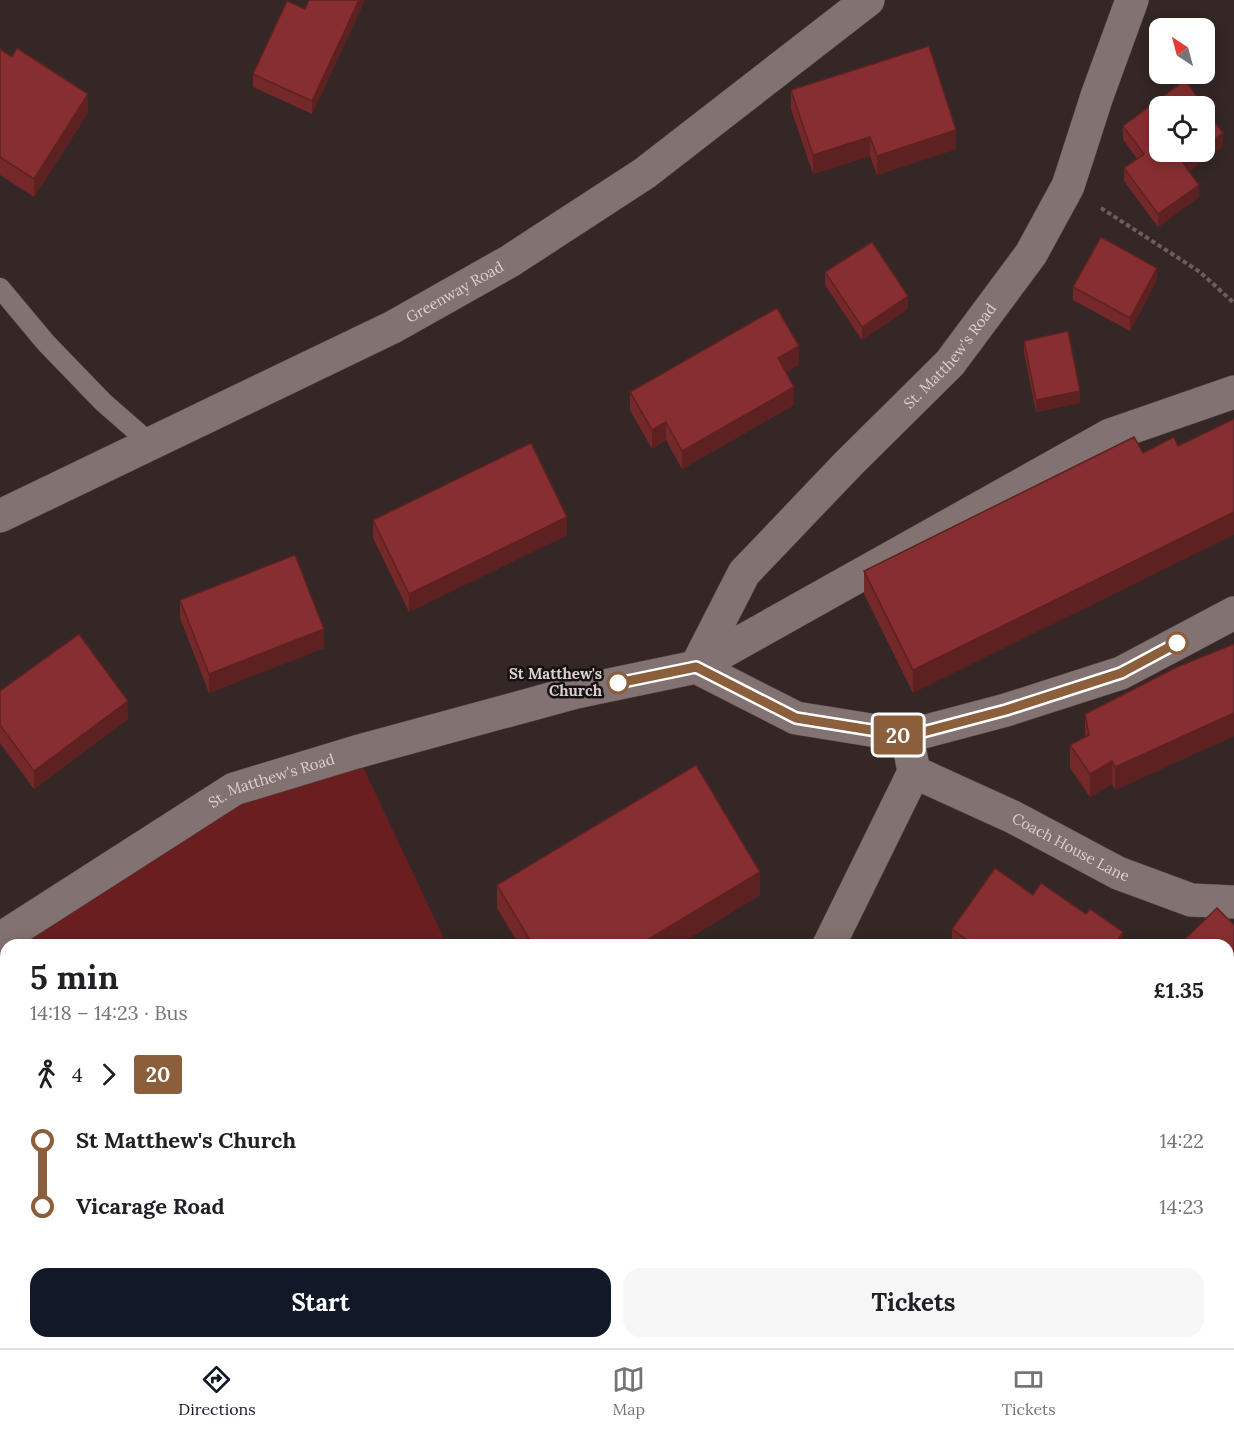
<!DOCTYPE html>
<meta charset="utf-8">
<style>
:root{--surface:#fff;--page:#f6f6f6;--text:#202124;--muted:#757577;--line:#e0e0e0;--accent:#111827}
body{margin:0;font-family:Lora,serif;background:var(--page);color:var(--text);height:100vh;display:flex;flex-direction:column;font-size:22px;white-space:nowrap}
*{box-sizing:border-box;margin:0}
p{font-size:20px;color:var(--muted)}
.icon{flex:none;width:33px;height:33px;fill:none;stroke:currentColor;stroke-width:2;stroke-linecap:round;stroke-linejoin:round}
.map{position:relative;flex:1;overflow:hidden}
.details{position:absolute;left:0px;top:939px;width:1234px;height:410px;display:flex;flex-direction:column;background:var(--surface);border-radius:18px 18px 0 0;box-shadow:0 3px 15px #0003}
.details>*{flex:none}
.badge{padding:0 12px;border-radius:4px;font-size:21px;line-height:39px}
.needle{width:39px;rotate:324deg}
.buttons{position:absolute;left:1149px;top:18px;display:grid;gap:12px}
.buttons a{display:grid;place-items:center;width:66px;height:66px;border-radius:12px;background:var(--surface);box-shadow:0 3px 15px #0003;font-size:30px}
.map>.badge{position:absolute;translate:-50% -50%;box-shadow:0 0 0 3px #fff}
.legs{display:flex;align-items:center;gap:9px;height:66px;padding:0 30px;font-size:20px}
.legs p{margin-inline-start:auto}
.headline{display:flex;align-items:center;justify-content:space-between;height:102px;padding:0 30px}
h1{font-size:33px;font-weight:800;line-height:45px}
.action{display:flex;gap:12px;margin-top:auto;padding:12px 30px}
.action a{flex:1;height:69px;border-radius:18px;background:var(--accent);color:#fff;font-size:24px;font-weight:800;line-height:69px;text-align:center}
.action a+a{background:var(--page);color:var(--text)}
ul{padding:0 30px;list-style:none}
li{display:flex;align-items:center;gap:21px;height:66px;font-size:22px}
li i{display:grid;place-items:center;width:9px;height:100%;margin:0 8px;background:currentColor}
li i::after{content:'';width:15px;height:15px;margin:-8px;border:4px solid;border-radius:50%;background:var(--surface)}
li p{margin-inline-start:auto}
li:first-child i{background:linear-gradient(#0000 50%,currentColor 0)}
li:last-child i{background:linear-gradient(currentColor 50%,#0000 0)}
.menu{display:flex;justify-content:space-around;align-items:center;height:84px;border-top:2px solid var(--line);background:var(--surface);font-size:16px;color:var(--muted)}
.menu a{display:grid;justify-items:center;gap:3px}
.menu .active{color:var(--accent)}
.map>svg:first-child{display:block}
</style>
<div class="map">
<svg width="1234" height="1348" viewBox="0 0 1234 1348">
<rect width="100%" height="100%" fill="#342726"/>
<path fill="#6a1e20" d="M 356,752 L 447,945 L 6,945 L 6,1309 L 0,1309 L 0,939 L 234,789 Z"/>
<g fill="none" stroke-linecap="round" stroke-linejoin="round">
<g stroke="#504545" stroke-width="21">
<path id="service" d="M 0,288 L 46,343 L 103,402 L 151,444"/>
</g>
<g stroke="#504545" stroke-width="34">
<g id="minor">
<path id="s1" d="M 0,516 L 393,327 L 510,261 L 645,173 L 868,0"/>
<path id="s2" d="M 696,667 L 744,573 L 849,463 L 950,363 L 1031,254 L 1068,186 L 1097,96 L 1132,0"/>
<path d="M 696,667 L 1110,435 L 1234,392"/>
<path id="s3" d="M 914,772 L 1013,817 L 1118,873 L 1191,900 L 1234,902"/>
<path d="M 829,945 L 914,772 L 910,751"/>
<path d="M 0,1309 L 6,1309"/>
<path d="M 847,1342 L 852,1348"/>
</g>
</g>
<g stroke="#504545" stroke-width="34">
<g id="tertiary">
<path id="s4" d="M 0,939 L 234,789 L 356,752 L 576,692 L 696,667 L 796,718 L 908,736 L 1006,710 L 1121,673 L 1234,613"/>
</g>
</g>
<path stroke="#6b5f5e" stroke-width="4" stroke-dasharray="4.5 3" stroke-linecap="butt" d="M 1101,208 L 1200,272 L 1234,303"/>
<use href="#service" stroke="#827271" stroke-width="20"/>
<use href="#minor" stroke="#827271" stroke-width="33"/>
<use href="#tertiary" stroke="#827271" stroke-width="33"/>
</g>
<g fill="#742829">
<path d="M 365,0 L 312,114 L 253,87 L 253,74 Z"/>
<path d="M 0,49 L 88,113 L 34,197 L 0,175 Z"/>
<path d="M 791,90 L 956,149 L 877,175 L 870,156 L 813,174 L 791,109 Z"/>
<path d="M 1123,126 L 1223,146 L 1189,171 L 1199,197 L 1158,227 L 1124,181 L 1124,168 L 1137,159 L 1123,139 Z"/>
<path d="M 825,272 L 908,309 L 862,340 L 825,285 Z"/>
<path d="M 1157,280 L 1130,331 L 1073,300 L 1073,287 Z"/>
<path d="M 1024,341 L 1080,403 L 1036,412 L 1024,353 Z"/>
<path d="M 799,365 L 786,372 L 794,405 L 682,469 L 666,440 L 652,449 L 630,410 L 630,392 Z"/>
<path d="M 1134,437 L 913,693 L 864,594 L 864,571 Z"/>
<path d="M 373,520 L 567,535 L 409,612 L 373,538 Z"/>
<path d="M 180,600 L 324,648 L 209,693 L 180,618 Z"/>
<path d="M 1234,644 L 1234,736 L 1115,790 L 1112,784 L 1090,797 L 1070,768 L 1070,745 L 1085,737 L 1085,714 Z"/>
<path d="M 0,691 L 128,719 L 34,789 L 0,743 Z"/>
<path d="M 497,885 L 760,895 L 678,945 L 519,945 L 497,908 Z"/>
<path d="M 1033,895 L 1123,945 L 952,945 L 952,929 Z"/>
<path d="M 1234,925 L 1234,1007 L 1228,1002 L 1228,945 L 1183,945 L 1183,941 Z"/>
<path d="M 1234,1267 L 1234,1326 L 1228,1321 L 1228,1273 Z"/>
<path d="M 575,1342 L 752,1342 L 752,1348 L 577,1348 Z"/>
</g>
<g fill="#5e2122">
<path d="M 359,0 L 365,0 L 312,114 L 312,101 Z"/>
<path d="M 88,94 L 88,113 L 34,197 L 34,179 Z"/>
<path d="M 956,130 L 956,149 L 877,175 L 877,156 Z"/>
<path d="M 1223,133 L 1223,146 L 1183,176 L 1183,163 L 1198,152 L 1204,152 L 1204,147 Z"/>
<path d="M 870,137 L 870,156 L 813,174 L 813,155 Z"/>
<path d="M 1199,185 L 1199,197 L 1158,227 L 1158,214 Z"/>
<path d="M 1157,268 L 1157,280 L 1130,331 L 1130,318 Z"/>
<path d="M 908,296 L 908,309 L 862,340 L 862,327 Z"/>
<path d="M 799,346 L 799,365 L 778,377 L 778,358 Z"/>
<path d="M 794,387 L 794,405 L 682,469 L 682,451 Z"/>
<path d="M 1080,391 L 1080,403 L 1036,412 L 1036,400 Z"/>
<path d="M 666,422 L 666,440 L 652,449 L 652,430 Z"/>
<path d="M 1234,512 L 1234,535 L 913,693 L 913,670 Z"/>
<path d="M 567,517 L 567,535 L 409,612 L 409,594 Z"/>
<path d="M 324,629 L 324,648 L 209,693 L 209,674 Z"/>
<path d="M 128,701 L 128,719 L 34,789 L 34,771 Z"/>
<path d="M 1234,713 L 1234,736 L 1115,790 L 1115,767 Z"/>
<path d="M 1112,761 L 1112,784 L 1090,797 L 1090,774 Z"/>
<path d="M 760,872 L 760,895 L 678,945 L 639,945 Z"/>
<path d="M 1123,932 L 1123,945 L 1114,945 Z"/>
<path d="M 744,1342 L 752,1342 L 752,1348 L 733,1348 Z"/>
</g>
<g fill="#872f30" stroke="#5e2122" stroke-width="1.5">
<path d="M 309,0 L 359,0 L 312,101 L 253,74 L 287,1 L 305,9 Z"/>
<path d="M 929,46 L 956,130 L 877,156 L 870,137 L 813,155 L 791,90 Z"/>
<path d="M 17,48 L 88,94 L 34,179 L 0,157 L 0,49 L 12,57 Z"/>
<path d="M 1185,80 L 1204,106 L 1160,106 L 1160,152 L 1198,152 L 1183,163 L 1199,185 L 1158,214 L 1124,168 L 1144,154 L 1123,126 Z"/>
<path d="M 1204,107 L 1223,133 L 1204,147 Z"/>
<path d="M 1101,237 L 1157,268 L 1130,318 L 1073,287 Z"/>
<path d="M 872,242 L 908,296 L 862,327 L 825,272 Z"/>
<path d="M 777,308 L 799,346 L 778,358 L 794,387 L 682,451 L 666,422 L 652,430 L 630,392 Z"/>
<path d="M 1068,331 L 1080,391 L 1036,400 L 1024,341 Z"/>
<path d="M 1234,419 L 1234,512 L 913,670 L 864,571 L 1134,437 L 1143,453 L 1174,437 L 1178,446 Z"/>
<path d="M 531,443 L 567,517 L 409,594 L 373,520 Z"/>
<path d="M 295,555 L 324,629 L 209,674 L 180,600 Z"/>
<path d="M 79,634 L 128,701 L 34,771 L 0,725 L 0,691 Z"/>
<path d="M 1234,644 L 1234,713 L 1115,767 L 1112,761 L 1090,774 L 1070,745 L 1089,735 L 1085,714 L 1177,667 Z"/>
<path d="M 696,765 L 760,872 L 639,945 L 533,945 L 497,885 Z"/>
<path d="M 995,868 L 1033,895 L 1041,883 L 1086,914 L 1090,909 L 1123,932 L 1114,945 L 974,945 L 952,929 Z"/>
<path d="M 1217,908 L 1234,925 L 1234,995 L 1228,989 L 1228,945 L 1186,945 L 1183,941 Z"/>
<path d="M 1234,1267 L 1234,1310 L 1228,1305 L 1228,1273 Z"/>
<path d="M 412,1342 L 465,1342 L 466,1348 L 390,1348 Z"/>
<path d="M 583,1342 L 744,1342 L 733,1348 L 586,1348 Z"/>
</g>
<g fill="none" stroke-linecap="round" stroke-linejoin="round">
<g stroke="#fff" stroke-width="14">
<path id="line-1" d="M 618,683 L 696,667 L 796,718 L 908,736 L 1006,710 L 1121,673 L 1177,643"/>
</g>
<use href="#line-1" stroke="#8b5e3c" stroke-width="9"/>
</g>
<g fill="#fff" stroke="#8b5e3c" stroke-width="3">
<circle cx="1177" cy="643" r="10"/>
<circle cx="618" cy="683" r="10"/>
</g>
<g text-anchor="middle" stroke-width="5" stroke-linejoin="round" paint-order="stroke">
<g font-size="15" fill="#d9d0cf" stroke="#171111">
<text dy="5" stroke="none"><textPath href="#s1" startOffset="507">Greenway Road</textPath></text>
<text dy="5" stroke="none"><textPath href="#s2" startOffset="405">St. Matthew's Road</textPath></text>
<text dy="5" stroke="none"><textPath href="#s4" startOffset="316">St. Matthew's Road</textPath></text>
<text dy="5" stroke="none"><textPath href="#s3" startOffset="174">Coach House Lane</textPath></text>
</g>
<g font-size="15" font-weight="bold" fill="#d9d0cf" stroke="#171111" text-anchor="end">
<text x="602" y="679">St Matthew's<tspan x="602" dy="17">Church</tspan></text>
</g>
</g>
</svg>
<div class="buttons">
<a><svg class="needle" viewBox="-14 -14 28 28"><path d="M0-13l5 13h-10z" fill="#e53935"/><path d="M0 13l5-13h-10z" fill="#757577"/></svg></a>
<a><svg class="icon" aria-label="locate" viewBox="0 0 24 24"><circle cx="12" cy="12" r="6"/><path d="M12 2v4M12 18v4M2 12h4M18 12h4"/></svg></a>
</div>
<b class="badge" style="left:898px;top:735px;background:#8b5e3c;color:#fff">20</b>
<section class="details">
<div class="headline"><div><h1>5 min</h1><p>14:18 – 14:23 · Bus</p></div><b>£1.35</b></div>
<div class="legs"><svg class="icon" aria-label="walk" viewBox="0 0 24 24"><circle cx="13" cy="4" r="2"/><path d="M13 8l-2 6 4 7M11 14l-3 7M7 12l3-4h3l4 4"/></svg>4<svg class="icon" aria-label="forward" viewBox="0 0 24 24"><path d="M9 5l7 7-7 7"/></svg><b class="badge" style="background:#8b5e3c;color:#fff">20</b></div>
<ul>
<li><i style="color:#8b5e3c"></i><b>St Matthew's Church</b><p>14:22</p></li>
<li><i style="color:#8b5e3c"></i><b>Vicarage Road</b><p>14:23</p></li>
</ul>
<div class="action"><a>Start</a><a>Tickets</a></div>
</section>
</div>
<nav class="menu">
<a class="active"><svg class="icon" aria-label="directions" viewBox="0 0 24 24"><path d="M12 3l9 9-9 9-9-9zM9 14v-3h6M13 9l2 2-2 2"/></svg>Directions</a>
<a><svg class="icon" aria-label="map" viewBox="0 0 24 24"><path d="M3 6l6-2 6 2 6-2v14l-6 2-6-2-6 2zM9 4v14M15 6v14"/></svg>Map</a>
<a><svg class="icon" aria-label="tickets" viewBox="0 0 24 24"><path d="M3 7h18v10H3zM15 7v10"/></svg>Tickets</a>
</nav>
